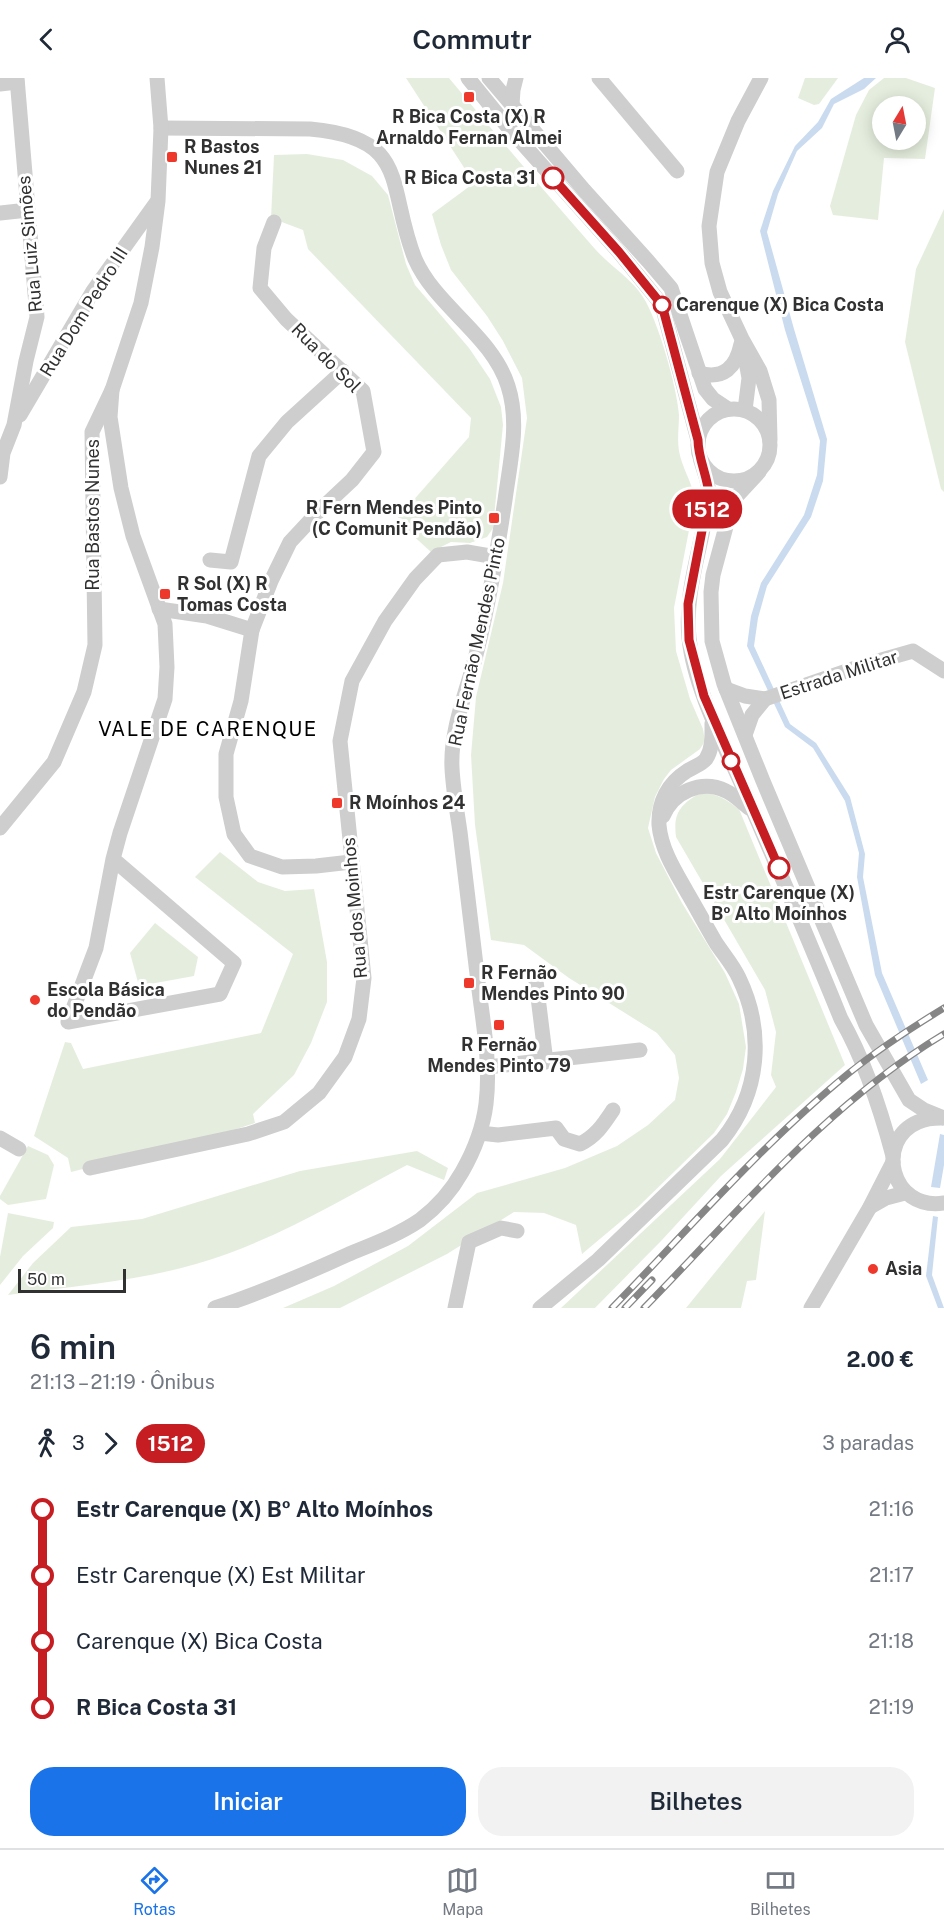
<!DOCTYPE html>
<html lang="pt">
<meta charset="utf-8">
<style>
:root{--surface:#fff;--page:#f2f2f3;--text:#1f2937;--muted:#747a83;--line:#e0e1e3;--accent:#1a73e8}
body{margin:0;font-family:"Public Sans",sans-serif;background:var(--page);color:var(--text);height:100vh;display:flex;flex-direction:column;font-size:22px;white-space:nowrap}
*{box-sizing:border-box;margin:0}
p{font-size:20px;color:var(--muted)}
.icon{flex:none;width:33px;height:33px;fill:none;stroke:currentColor;stroke-width:2;stroke-linecap:round;stroke-linejoin:round}
.map{position:relative;height:1230px;overflow:hidden}
.drawer{display:flex;flex-direction:column;background:var(--surface);flex:1}
.drawer>*{flex:none}
.badge{padding:0 12px;border-radius:20px;font-size:21px;line-height:39px}
.needle{width:39px;rotate:10deg}
.buttons{position:absolute;left:872px;top:18px;display:grid;gap:12px}
.buttons a{display:grid;place-items:center;width:54px;height:54px;border-radius:50%;background:var(--surface);box-shadow:0 3px 15px #0003;font-size:30px}
.scale{position:absolute;left:18px;bottom:15px;width:108px;box-sizing:border-box;padding-left:6px;border:3px solid #313131;border-top:0;font-size:16px;line-height:21px;white-space:nowrap;color:#313131;-webkit-text-stroke:4px #fff;paint-order:stroke}
.map>.badge{position:absolute;translate:-50% -50%;box-shadow:0 0 0 3px #fff}
.legs{display:flex;align-items:center;gap:9px;height:66px;padding:0 30px;font-size:20px}
.legs p{margin-inline-start:auto}
.overview{display:flex;align-items:center;justify-content:space-between;height:102px;padding:0 30px}
h1{font-size:33px;font-weight:600;line-height:45px}
.button{display:flex;gap:12px;margin-top:auto;padding:12px 30px}
.button a{flex:1;height:69px;border-radius:24px;background:var(--accent);color:#fff;font-size:24px;font-weight:600;line-height:69px;text-align:center}
.button a+a{background:var(--page);color:var(--text)}
ul{padding:0 30px;list-style:none}
li{display:flex;align-items:center;gap:21px;height:66px;font-size:22px}
li i{display:grid;place-items:center;width:9px;height:100%;margin:0 8px;background:currentColor}
li i::after{content:'';width:15px;height:15px;margin:-8px;border:4px solid;border-radius:50%;background:var(--surface)}
li p{margin-inline-start:auto}
li:first-child i{background:linear-gradient(#0000 50%,currentColor 0)}
li:last-child i{background:linear-gradient(currentColor 50%,#0000 0)}
header{display:flex;justify-content:space-between;align-items:center;height:78px;padding:0 30px;background:var(--surface);font-size:27px;font-weight:600}
.tabs{display:flex;justify-content:space-around;align-items:center;height:84px;border-top:2px solid var(--line);background:var(--surface);font-size:16px;color:var(--muted)}
.tabs a{display:grid;justify-items:center;gap:3px}
.tabs .active{color:var(--accent)}
.map>svg:first-child{display:block}
</style>
<header><svg class="icon" aria-label="back" viewBox="0 0 24 24"><path d="M15 5l-7 7 7 7"/></svg>Commutr<svg class="icon" aria-label="person" viewBox="0 0 24 24"><circle cx="12" cy="8" r="4"/><path d="M4 21q1-7 8-7t8 7"/></svg></header>
<div class="map">
<svg width="944" height="1230" viewBox="0 0 944 1230">
<rect width="100%" height="100%" fill="#fff"/>
<g fill="#e5eede" fill-rule="evenodd">
<path d="M 406,0 L 449,0 C 497,58 545,114 595,171 C 610,188 631,200 643,219 C 658,242 677,309 679,337 C 679,349 677,361 679,373 C 682,390 692,404 695,421 L 674,530 L 676,573 L 690,621 L 703,651 L 705,663 L 700,671 L 671,692 L 664,701 L 655,719 L 648,750 L 656,775 L 682,825 L 725,895 L 739,926 L 746,969 L 743,991 L 736,1014 L 727,1036 L 714,1055 L 638,1129 L 582,1176 L 576,1147 L 544,1135 L 514,1134 L 447,1176 L 340,1230 L 283,1230 L 334,1208 L 408,1168 L 477,1115 L 565,1090 L 617,1068 L 648,1047 L 675,1022 L 679,1000 L 675,977 L 657,955 L 569,900 L 524,867 L 491,862 L 475,747 L 471,677 L 476,619 L 503,505 L 527,340 L 522,300 L 503,263 L 487,238 L 451,192 L 441,167 L 432,136 L 474,105 Z"/>
<path d="M 805,0 L 838,0 L 819,26 L 814,27 L 798,20 Z"/>
<path d="M 884,0 L 906,0 L 935,10 L 925,81 L 884,80 L 878,142 L 833,137 L 830,128 L 856,37 L 869,12 ZM 882,28 L 915,28 L 915,62 L 882,62 Z"/>
<path d="M 307,76 L 343,82 L 372,98 L 388,117 L 406,186 L 415,207 L 469,270 L 490,301 L 501,329 L 503,347 L 493,450 L 487,459 L 470,465 L 451,464 L 431,474 L 396,442 L 469,359 L 471,340 L 308,171 L 303,152 L 271,140 L 274,77 Z"/>
<path d="M 944,131 L 944,414 L 941,411 L 905,264 L 916,191 Z"/>
<path d="M 700,715 C 717,715 725,721 739,731 L 845,987 L 721,1098 L 662,1162 L 595,1230 L 561,1230 L 720,1081 L 776,1009 L 771,997 L 776,954 L 765,912 L 676,759 C 673,735 680,727 700,715 Z"/>
<path d="M 220,774 L 258,804 L 285,813 L 314,811 L 327,884 L 327,924 L 311,965 L 294,997 L 253,1036 L 255,1045 L 218,1057 L 71,1094 L 68,1080 L 34,1058 L 65,964 L 71,965 L 83,991 L 261,955 L 293,876 L 195,799 Z"/>
<path d="M 155,845 L 198,879 L 194,898 L 139,908 L 130,875 Z"/>
<path d="M 28,1068 L 48,1077 L 54,1087 L 46,1121 L 8,1127 L 0,1121 L 0,1118 Z"/>
<path d="M 417,1073 L 448,1090 L 444,1102 L 407,1087 C 348,1118 290,1153 227,1176 C 157,1202 81,1207 8,1217 L 33,1185 L 71,1149 L 142,1141 L 300,1093 Z"/>
<path d="M 765,1133 L 756,1202 L 747,1203 L 741,1230 L 686,1230 Z"/>
<path d="M 8,1135 L 54,1144 L 53,1150 L 23,1178 L 0,1207 L 0,1179 Z"/>
</g>
<g fill="#cadbef">
<path d="M 864,0 L 876,0 L 864,11 L 834,26 L 822,50 L 797,73 L 778,116 L 767,154 L 794,251 L 827,361 L 823,403 L 811,439 L 767,508 L 758,540 L 754,568 L 790,646 L 816,665 L 850,719 L 865,776 L 863,799 L 882,895 L 928,1002 L 921,1006 L 875,897 L 857,799 L 859,775 L 845,723 L 813,670 L 785,649 L 747,568 L 751,538 L 761,505 L 804,437 L 817,397 L 820,363 L 785,252 L 760,153 L 773,113 L 795,68 L 818,44 L 831,21 Z"/>
<path d="M 940,1056 L 944,1057 L 944,1087 L 940,1110 L 931,1109 Z"/>
<path d="M 933,1138 L 938,1139 L 932,1197 L 944,1230 L 938,1230 L 926,1198 Z"/>
</g>
<g fill="none" stroke-linecap="round" stroke-linejoin="round">
<g stroke="#cecece" stroke-width="15">
<path d="M 468,0 L 507,48 L 619,174 L 662,227 L 698,362"/>
<path d="M 489,0 L 584,112 L 648,183 L 671,210 L 705,311 L 713,321 L 728,331"/>
<path d="M 599,0 L 677,93"/>
<path d="M 761,0 L 738,43 L 717,94 L 709,148 L 712,185 L 720,214 L 742,261 L 760,293 L 769,322 L 770,362"/>
<path d="M 0,6 L 17,4"/>
<path d="M 512,27 L 513,12 L 516,0"/>
<path d="M 161,50 L 310,51 C 412,60 386,109 415,181 C 436,229 492,257 508,308 C 520,345 510,384 505,422 C 497,474 489,526 476,577 C 467,613 450,652 452,690 C 453,711 457,733 460,754 C 466,804 472,854 478,904 C 483,945 491,985 486,1026 C 483,1050 474,1073 462,1094 C 452,1112 437,1129 420,1142 C 398,1157 373,1166 349,1176 C 305,1196 261,1215 215,1230"/>
<path d="M 0,135 L 28,132"/>
<path d="M 274,144 L 264,170 L 260,210 L 286,241 L 363,313 L 374,374 L 352,402 L 319,433 L 290,464 L 271,503 L 252,552 L 241,623 L 226,676 L 226,719 L 234,756 L 250,778 L 282,789 L 316,788 L 351,784"/>
<path d="M 744,273 L 749,300 L 745,332"/>
<path d="M 699,295 C 724,302 736,289 741,266"/>
<path d="M 112,312 L 110,339 L 121,410 L 133,458 L 165,546 L 167,589 L 165,621 L 120,755 L 113,781 L 96,870 L 68,944 L 220,916 L 234,885 L 113,781"/>
<circle cx="734" cy="367" r="36"/>
<path d="M 20,337 L 93,213 L 156,125"/>
<path d="M 701,383 L 707,402 L 709,416 C 704,464 684,510 689,560 C 694,610 725,668 745,714 C 778,790 810,865 841,941 C 864,981 881,1033 893,1078"/>
<path d="M 759,394 L 736,419 L 731,430 L 713,497 L 711,514 L 712,563 L 724,606 L 763,703 L 866,947 L 909,1022 L 924,1032 L 944,1040"/>
<path d="M 0,399 L 3,375 L 14,347 L 26,283 L 37,239 L 17,0"/>
<path d="M 210,482 L 231,484 L 259,378 L 287,344 L 343,293"/>
<path d="M 159,531 L 207,538 L 252,552"/>
<path d="M 726,611 L 745,618 L 765,621 L 864,587 L 913,573 L 944,593"/>
<path d="M 745,657 L 752,637 L 765,621"/>
<path d="M 663,738 C 673,714 701,701 726,713 C 735,717 741,724 749,730"/>
<path d="M 0,750 L 54,684 L 84,614 L 95,567 L 92,354 L 112,312 L 141,225 L 152,169 L 158,123 L 161,50 L 157,0"/>
<path d="M 536,903 L 546,984"/>
<path d="M 487,989 L 640,972"/>
<path d="M 941,1040 C 933,1040 925,1041 918,1044 C 875,1062 890,1133 944,1125"/>
<path d="M 480,1055 L 498,1057 L 556,1050 L 564,1061 L 580,1066 C 596,1058 603,1047 613,1032"/>
<path d="M 0,1060 L 19,1071"/>
<path d="M 90,1090 L 248,1056 L 284,1044 L 319,1015 L 345,979 L 359,941 L 364,900 L 340,663 L 352,603 L 385,543 L 415,501 L 438,477 L 467,474 L 496,479"/>
<path d="M 870,1129 L 886,1120 L 905,1115"/>
<path d="M 455,1230 L 469,1164 L 501,1150 L 517,1153"/>
<path d="M 540,1230 L 598,1182 L 722,1062 C 760,1015 765,954 739,900 C 733,887 724,877 716,865 C 706,848 697,831 687,814 C 675,793 661,771 659,747 C 658,724 668,705 687,693 C 693,689 701,687 706,681 C 713,670 712,657 712,645"/>
<path d="M 811,1230 L 870,1129 L 893,1084"/>
</g>
<g stroke="#868686" stroke-width="7">
<g id="rail">
<path d="M 612,1230 C 689,1151 764,1064 849,995 C 879,971 911,950 944,930"/>
<path d="M 625,1230 L 652,1202"/>
<path d="M 644,1230 C 739,1133 826,1027 944,956"/>
</g>
</g>
<use href="#rail" stroke="#fff" stroke-width="4.5" stroke-dasharray="14" stroke-linecap="butt"/>
</g>
<g fill="none" stroke-linecap="round" stroke-linejoin="round">
<g stroke="#fff" stroke-width="14">
<path id="line-1" d="M 553,100 L 619,174 L 662,227 L 698,362 C 698,380 707,397 709,416 L 688,526 L 689,562 L 704,618 L 779,790"/>
</g>
<use href="#line-1" stroke="#c61d23" stroke-width="9"/>
</g>
<g fill="#ef382c" stroke="#fff" stroke-width="2">
<rect x="463" y="13" width="12" height="12" rx="3"/>
<rect x="166" y="73" width="12" height="12" rx="3"/>
<rect x="488" y="434" width="12" height="12" rx="3"/>
<rect x="159" y="510" width="12" height="12" rx="3"/>
<rect x="331" y="719" width="12" height="12" rx="3"/>
<rect x="463" y="899" width="12" height="12" rx="3"/>
<circle cx="35" cy="922" r="6"/>
<rect x="493" y="941" width="12" height="12" rx="3"/>
<circle cx="873" cy="1191" r="6"/>
</g>
<g fill="#fff" stroke="#c61d23" stroke-width="3">
<circle cx="553" cy="100" r="10"/>
<circle cx="662" cy="227" r="8"/>
<circle cx="731" cy="683" r="8"/>
<circle cx="779" cy="790" r="10"/>
</g>
<g text-anchor="middle" stroke-width="6" stroke-linejoin="round" paint-order="stroke">
<g font-size="18" font-weight="bold" fill="#313131" stroke="#fff" text-anchor="start">
<text x="469" y="45" text-anchor="middle">R Bica Costa (X) R<tspan x="469" dy="21">Arnaldo Fernan Almei</tspan></text>
<text x="184" y="75">R Bastos<tspan x="184" dy="21">Nunes 21</tspan></text>
<text x="482" y="436" text-anchor="end">R Fern Mendes Pinto<tspan x="482" dy="21">(C Comunit Pendão)</tspan></text>
<text x="177" y="512">R Sol (X) R<tspan x="177" dy="21">Tomas Costa</tspan></text>
<text x="349" y="731">R Moínhos 24</text>
<text x="481" y="901">R Fernão<tspan x="481" dy="21">Mendes Pinto 90</tspan></text>
<text x="47" y="918">Escola Básica<tspan x="47" dy="21">do Pendão</tspan></text>
<text x="499" y="973" text-anchor="middle">R Fernão<tspan x="499" dy="21">Mendes Pinto 79</tspan></text>
<text x="885" y="1197">Asia</text>
</g>
<g font-size="18" font-weight="bold" fill="#313131" stroke="#fff" text-anchor="end">
<text x="536" y="106">R Bica Costa 31</text>
<text x="676" y="233" text-anchor="start">Carenque (X) Bica Costa</text>
<text x="779" y="821" text-anchor="middle">Estr Carenque (X)<tspan x="779" dy="21">Bº Alto Moínhos</tspan></text>
</g>
<g font-size="18" fill="#313131" stroke="#fff">
<text transform="translate(30 166) rotate(-95)" y="6">Rua Luiz Simões</text>
<text transform="translate(84 234) rotate(-58)" y="6">Rua Dom Pedro III</text>
<text transform="translate(326 280) rotate(45)" y="6">Rua do Sol</text>
<text transform="translate(93 437) rotate(-90)" y="6">Rua Bastos Nunes</text>
<text transform="translate(477 564) rotate(-78)" y="6">Rua Fernão Mendes Pinto</text>
<text transform="translate(839 597) rotate(-18)" y="6">Estrada Militar</text>
<text transform="translate(355 830) rotate(-95)" y="6">Rua dos Moinhos</text>
</g>
<g font-size="20" letter-spacing="1.5" fill="#000" stroke="#fff">
<text x="208" y="658">VALE DE CARENQUE</text>
</g>
</g>
</svg>
<div class="buttons">
<a><svg class="needle" viewBox="-14 -14 28 28"><path d="M0-13l5 13h-10z" fill="#e53935"/><path d="M0 13l5-13h-10z" fill="#747a83"/></svg></a>
</div>
<div class="scale">50 m</div>
<b class="badge" style="left:707px;top:431px;background:#c61d23;color:#fff">1512</b>
</div>
<section class="drawer">
<div class="overview"><div><h1>6 min</h1><p>21:13 – 21:19 · Ônibus</p></div><b>2.00 €</b></div>
<div class="legs"><svg class="icon" aria-label="walk" viewBox="0 0 24 24"><circle cx="13" cy="4" r="2"/><path d="M13 8l-2 6 4 7M11 14l-3 7M7 12l3-4h3l4 4"/></svg>3<svg class="icon" aria-label="forward" viewBox="0 0 24 24"><path d="M9 5l7 7-7 7"/></svg><b class="badge" style="background:#c61d23;color:#fff">1512</b><p>3 paradas</p></div>
<ul>
<li><i style="color:#c61d23"></i><b>Estr Carenque (X) Bº Alto Moínhos</b><p>21:16</p></li>
<li><i style="color:#c61d23"></i><span>Estr Carenque (X) Est Militar</span><p>21:17</p></li>
<li><i style="color:#c61d23"></i><span>Carenque (X) Bica Costa</span><p>21:18</p></li>
<li><i style="color:#c61d23"></i><b>R Bica Costa 31</b><p>21:19</p></li>
</ul>
<div class="button"><a>Iniciar</a><a>Bilhetes</a></div>
</section>
<nav class="tabs">
<a class="active"><svg class="icon" aria-label="directions" viewBox="0 0 24 24"><path d="M12 3l9 9-9 9-9-9zM9 14v-3h6M13 9l2 2-2 2"/></svg>Rotas</a>
<a><svg class="icon" aria-label="map" viewBox="0 0 24 24"><path d="M3 6l6-2 6 2 6-2v14l-6 2-6-2-6 2zM9 4v14M15 6v14"/></svg>Mapa</a>
<a><svg class="icon" aria-label="tickets" viewBox="0 0 24 24"><path d="M3 7h18v10H3zM15 7v10"/></svg>Bilhetes</a>
</nav>
